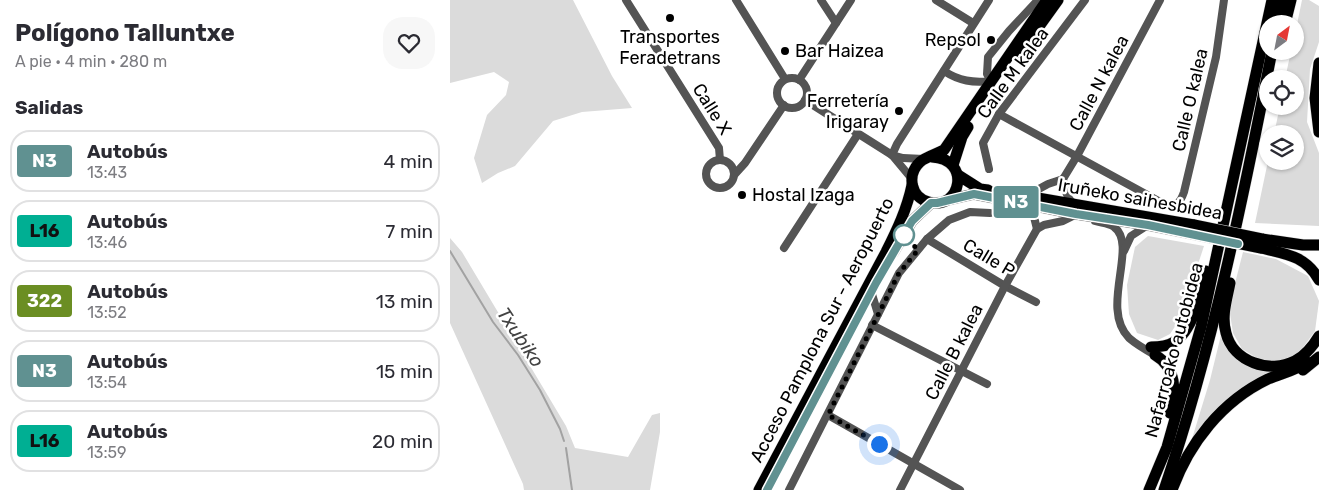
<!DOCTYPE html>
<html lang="es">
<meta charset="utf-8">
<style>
:root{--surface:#fff;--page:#f7f7f7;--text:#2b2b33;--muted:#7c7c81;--line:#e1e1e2}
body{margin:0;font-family:Rubik,sans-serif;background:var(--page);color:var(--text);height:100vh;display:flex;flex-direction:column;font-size:19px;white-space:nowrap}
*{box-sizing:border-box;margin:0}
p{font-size:16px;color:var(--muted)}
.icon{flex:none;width:28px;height:28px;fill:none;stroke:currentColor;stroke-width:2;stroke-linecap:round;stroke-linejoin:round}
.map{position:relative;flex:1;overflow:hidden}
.details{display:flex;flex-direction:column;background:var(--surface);width:450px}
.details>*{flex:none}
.badge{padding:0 10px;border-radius:4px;font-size:18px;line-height:32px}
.needle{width:32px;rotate:32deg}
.buttons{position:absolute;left:809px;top:15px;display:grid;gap:10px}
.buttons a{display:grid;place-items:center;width:45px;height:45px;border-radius:50%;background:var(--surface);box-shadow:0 1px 4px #0004;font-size:25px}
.you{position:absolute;width:25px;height:25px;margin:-12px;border:4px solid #fff;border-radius:50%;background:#1a73e8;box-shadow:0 0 0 8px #1a73e833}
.map>.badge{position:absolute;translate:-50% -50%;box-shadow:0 0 0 2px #fff}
h2{padding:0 15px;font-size:19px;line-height:45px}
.round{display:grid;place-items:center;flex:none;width:52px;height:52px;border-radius:20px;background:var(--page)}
.overview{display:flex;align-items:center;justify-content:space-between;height:85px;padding:0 15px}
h1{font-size:24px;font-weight:700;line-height:38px}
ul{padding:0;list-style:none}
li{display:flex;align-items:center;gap:15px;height:62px;margin:0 10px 8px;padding:0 5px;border:2px solid var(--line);border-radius:20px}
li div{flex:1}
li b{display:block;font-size:19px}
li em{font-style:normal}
li .badge{min-width:55px;font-weight:700;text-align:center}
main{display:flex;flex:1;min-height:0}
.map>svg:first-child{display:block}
</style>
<main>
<section class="details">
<div class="overview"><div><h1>Polígono Talluntxe</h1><p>A pie · 4 min · 280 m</p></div><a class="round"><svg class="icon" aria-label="heart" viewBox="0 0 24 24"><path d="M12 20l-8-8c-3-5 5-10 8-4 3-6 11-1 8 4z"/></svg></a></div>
<h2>Salidas</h2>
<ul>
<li><span class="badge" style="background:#609191;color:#fff">N3</span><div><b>Autobús</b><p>13:43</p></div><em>4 min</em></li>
<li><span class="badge" style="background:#00af93;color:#111">L16</span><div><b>Autobús</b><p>13:46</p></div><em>7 min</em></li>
<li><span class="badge" style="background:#6b8e23;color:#fff">322</span><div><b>Autobús</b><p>13:52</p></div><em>13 min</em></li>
<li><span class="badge" style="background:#609191;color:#fff">N3</span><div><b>Autobús</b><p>13:54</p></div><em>15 min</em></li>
<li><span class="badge" style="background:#00af93;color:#111">L16</span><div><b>Autobús</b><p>13:59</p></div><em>20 min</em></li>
</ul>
</section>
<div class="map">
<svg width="869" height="490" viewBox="0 0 869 490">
<rect width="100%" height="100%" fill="#fff"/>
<g fill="#dbdbdb">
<path d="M 0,0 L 123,0 L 162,76 L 182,108 L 132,112 L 103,121 L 65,166 L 48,173 L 32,183 L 24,158 L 37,115 L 56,95 L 59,82 L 44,72 L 0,83 Z"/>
<path d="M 852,0 L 859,0 L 869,6 L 869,42 L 860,69 L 857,122 L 869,153 L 869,226 L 805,223 L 818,161 L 845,161 L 845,134 L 824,134 L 830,106 L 845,106 L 845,79 L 835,79 L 841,51 L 845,51 L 845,34 Z"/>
<path d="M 698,236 L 754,246 L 730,319 L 720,334 L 708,340 L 687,333 L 679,314 L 677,285 L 685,247 Z"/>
<path d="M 0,238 L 12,252 L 116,426 L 125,448 L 178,457 L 202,415 L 210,413 L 210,432 L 200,490 L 74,490 L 73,484 L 0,323 Z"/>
<path d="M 793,252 L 826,259 L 858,276 L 869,301 L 865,331 L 849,353 L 837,360 L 824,362 L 807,358 L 792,349 L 783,333 L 779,307 Z"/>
<path d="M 771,335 L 805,368 L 821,372 L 741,442 L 760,380 Z"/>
</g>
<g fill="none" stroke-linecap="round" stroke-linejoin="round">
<g stroke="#a2a2a2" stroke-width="2">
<path d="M 0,251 L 43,322 L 68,355 L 90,390 L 110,429 L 114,441"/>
<path d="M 116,448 L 122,490"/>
</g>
<g stroke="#dbdbdb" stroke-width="12">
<g id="highway">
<path d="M 827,24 L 832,0"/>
<path d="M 835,24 L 841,0"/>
<path d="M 567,57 L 608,0"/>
<path d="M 869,63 L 865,98 L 869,132"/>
<path d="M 482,157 C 522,159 511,211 479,202 C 461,198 456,175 470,162 C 476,157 486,154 494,150 L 597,0"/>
<path d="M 503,165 L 512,137 L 518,127"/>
<path d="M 508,175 L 530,189 L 538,190"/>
<path d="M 576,196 L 744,225"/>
<path d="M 498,200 L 524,194 L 626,214 L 698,225 L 743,234"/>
<path d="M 812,239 L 853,245 L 869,245"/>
<path d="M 811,248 C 836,254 856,256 869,280"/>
<path d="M 443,253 L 462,221 L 481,203"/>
<path d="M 780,283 C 777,299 771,316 776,333 C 783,362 820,374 845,361 C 856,355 863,346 869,336"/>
<path d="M 701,347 C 708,347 718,346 724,342 C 744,330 751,292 756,271"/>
<path d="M 705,355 C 726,367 727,392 720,413"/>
<path d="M 853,370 L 869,357"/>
<path d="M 309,490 L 436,252 C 447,230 457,209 462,185"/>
<path d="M 699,490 L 717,447 L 751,327 L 822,0"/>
<path d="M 714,490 C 763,347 793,199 822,51"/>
<path d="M 722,490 C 739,443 772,401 818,379 C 832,373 845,371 857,362"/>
</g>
</g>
<g stroke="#545454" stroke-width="8">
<path d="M 176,0 L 269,148 L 270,160"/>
<path d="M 286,0 L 335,79"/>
<path d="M 371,0 L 386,23"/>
<path d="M 486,0 L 523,23"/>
<path d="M 494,71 C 509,81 523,83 541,81 L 537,74 L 538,57 L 559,31 L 588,0"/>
<circle cx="342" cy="93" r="15"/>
<path d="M 349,80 L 401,0"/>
<path d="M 355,100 L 442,155 L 453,158 L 474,159"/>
<path d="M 549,114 L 714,204 C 726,206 730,204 734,192 L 766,57 L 774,0"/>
<path d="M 442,155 L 447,144 L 539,0"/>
<path d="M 442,155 L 462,179"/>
<circle cx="270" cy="174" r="14"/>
<path d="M 539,169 L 533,143 L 549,114 L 635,0"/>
<path d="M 285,174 L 295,163 L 334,105"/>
<path d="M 613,179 L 627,156 L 710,0"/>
<path d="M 576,196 L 598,184 L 613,179 C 615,188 616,199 625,204"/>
<path d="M 574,204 L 583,213 L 587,229 L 594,225 L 613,221 L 627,214"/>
<path d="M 645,221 C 651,223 659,223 664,227 C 689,245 649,308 679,338 C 687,345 696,350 705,355"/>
<path d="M 477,239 L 555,286 L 586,302"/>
<path d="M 334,248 L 408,134"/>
<path d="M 674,251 L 681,236 L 698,225"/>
<path d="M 421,291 L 428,314"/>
<path d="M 422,325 L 537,384"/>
<path d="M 378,415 L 510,490"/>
<path d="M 339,490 L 449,273 L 477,239 L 499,220 L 520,212 L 540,213"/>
<path d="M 450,490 L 555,286 L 587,229"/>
</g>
<use href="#highway" stroke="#000" stroke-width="11"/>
<g stroke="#dbdbdb" stroke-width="12" stroke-linecap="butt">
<g id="highway-bridge">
<path d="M 744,225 L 812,239"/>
<path d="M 743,234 L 811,248"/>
</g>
</g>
<use href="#highway-bridge" stroke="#000" stroke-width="11"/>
</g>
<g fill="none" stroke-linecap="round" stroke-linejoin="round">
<g stroke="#fff" stroke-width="11">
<path id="line" d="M 317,490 L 426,283 L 462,221 L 481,203 L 487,203 L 524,194 L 626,214 L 698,225 L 788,244"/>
</g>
<use href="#line" stroke="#609191" stroke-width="8"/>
<path stroke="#000" stroke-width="5" stroke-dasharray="0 9" d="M 429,444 L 378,415 L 449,273 L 468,250 L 454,235"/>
</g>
<g fill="#000" stroke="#fff" stroke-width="2">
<circle cx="220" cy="18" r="5"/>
<circle cx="541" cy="40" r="5"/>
<circle cx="335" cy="51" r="5"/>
<circle cx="449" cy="111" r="5"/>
<circle cx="292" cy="195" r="5"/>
</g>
<circle fill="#fff" stroke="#609191" stroke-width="2.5" cx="454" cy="235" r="10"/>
<g text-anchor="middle" stroke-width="5" stroke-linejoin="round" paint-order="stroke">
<g font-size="18" fill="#000" stroke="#fff" text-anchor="end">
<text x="220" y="43" text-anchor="middle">Transportes<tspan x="220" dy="21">Feradetrans</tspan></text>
<text x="531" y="46">Repsol</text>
<text x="345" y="57" text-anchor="start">Bar Haizea</text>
<text x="439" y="107">Ferretería<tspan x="439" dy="21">Irigaray</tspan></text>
<text x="302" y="201" text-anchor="start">Hostal Izaga</text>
</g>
<g font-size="18" fill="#000" stroke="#fff">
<text transform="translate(563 73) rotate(-54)" y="6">Calle M kalea</text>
<text transform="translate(649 83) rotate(-62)" y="6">Calle N kalea</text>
<text transform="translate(740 100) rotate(-77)" y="6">Calle O kalea</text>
<text transform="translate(262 109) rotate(58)" y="6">Calle X</text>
<text transform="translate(690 199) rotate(10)" y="6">Iruñeko saihesbidea</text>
<text transform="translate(539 258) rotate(31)" y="6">Calle P</text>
<text transform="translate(372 330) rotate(-63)" y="6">Acceso Pamplona Sur - Aeropuerto</text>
<text transform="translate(724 350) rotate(-75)" y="6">Nafarroako autobidea</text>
<text transform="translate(504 352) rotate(-63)" y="6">Calle B kalea</text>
</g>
<g font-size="19" font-style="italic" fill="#434343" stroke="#fff">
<text transform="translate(71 337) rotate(56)" y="7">Txubiko</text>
</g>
</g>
</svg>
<div class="buttons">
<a><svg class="needle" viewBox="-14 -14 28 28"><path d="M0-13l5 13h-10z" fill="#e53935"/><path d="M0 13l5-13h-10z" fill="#7c7c81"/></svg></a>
<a><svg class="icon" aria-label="locate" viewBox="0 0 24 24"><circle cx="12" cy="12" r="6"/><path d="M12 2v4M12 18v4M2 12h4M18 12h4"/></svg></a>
<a><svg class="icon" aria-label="layers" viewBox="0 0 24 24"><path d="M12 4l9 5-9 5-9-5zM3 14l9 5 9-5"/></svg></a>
</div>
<div class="you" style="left:429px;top:444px"></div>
<b class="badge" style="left:566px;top:202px;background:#609191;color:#fff">N3</b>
</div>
</main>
